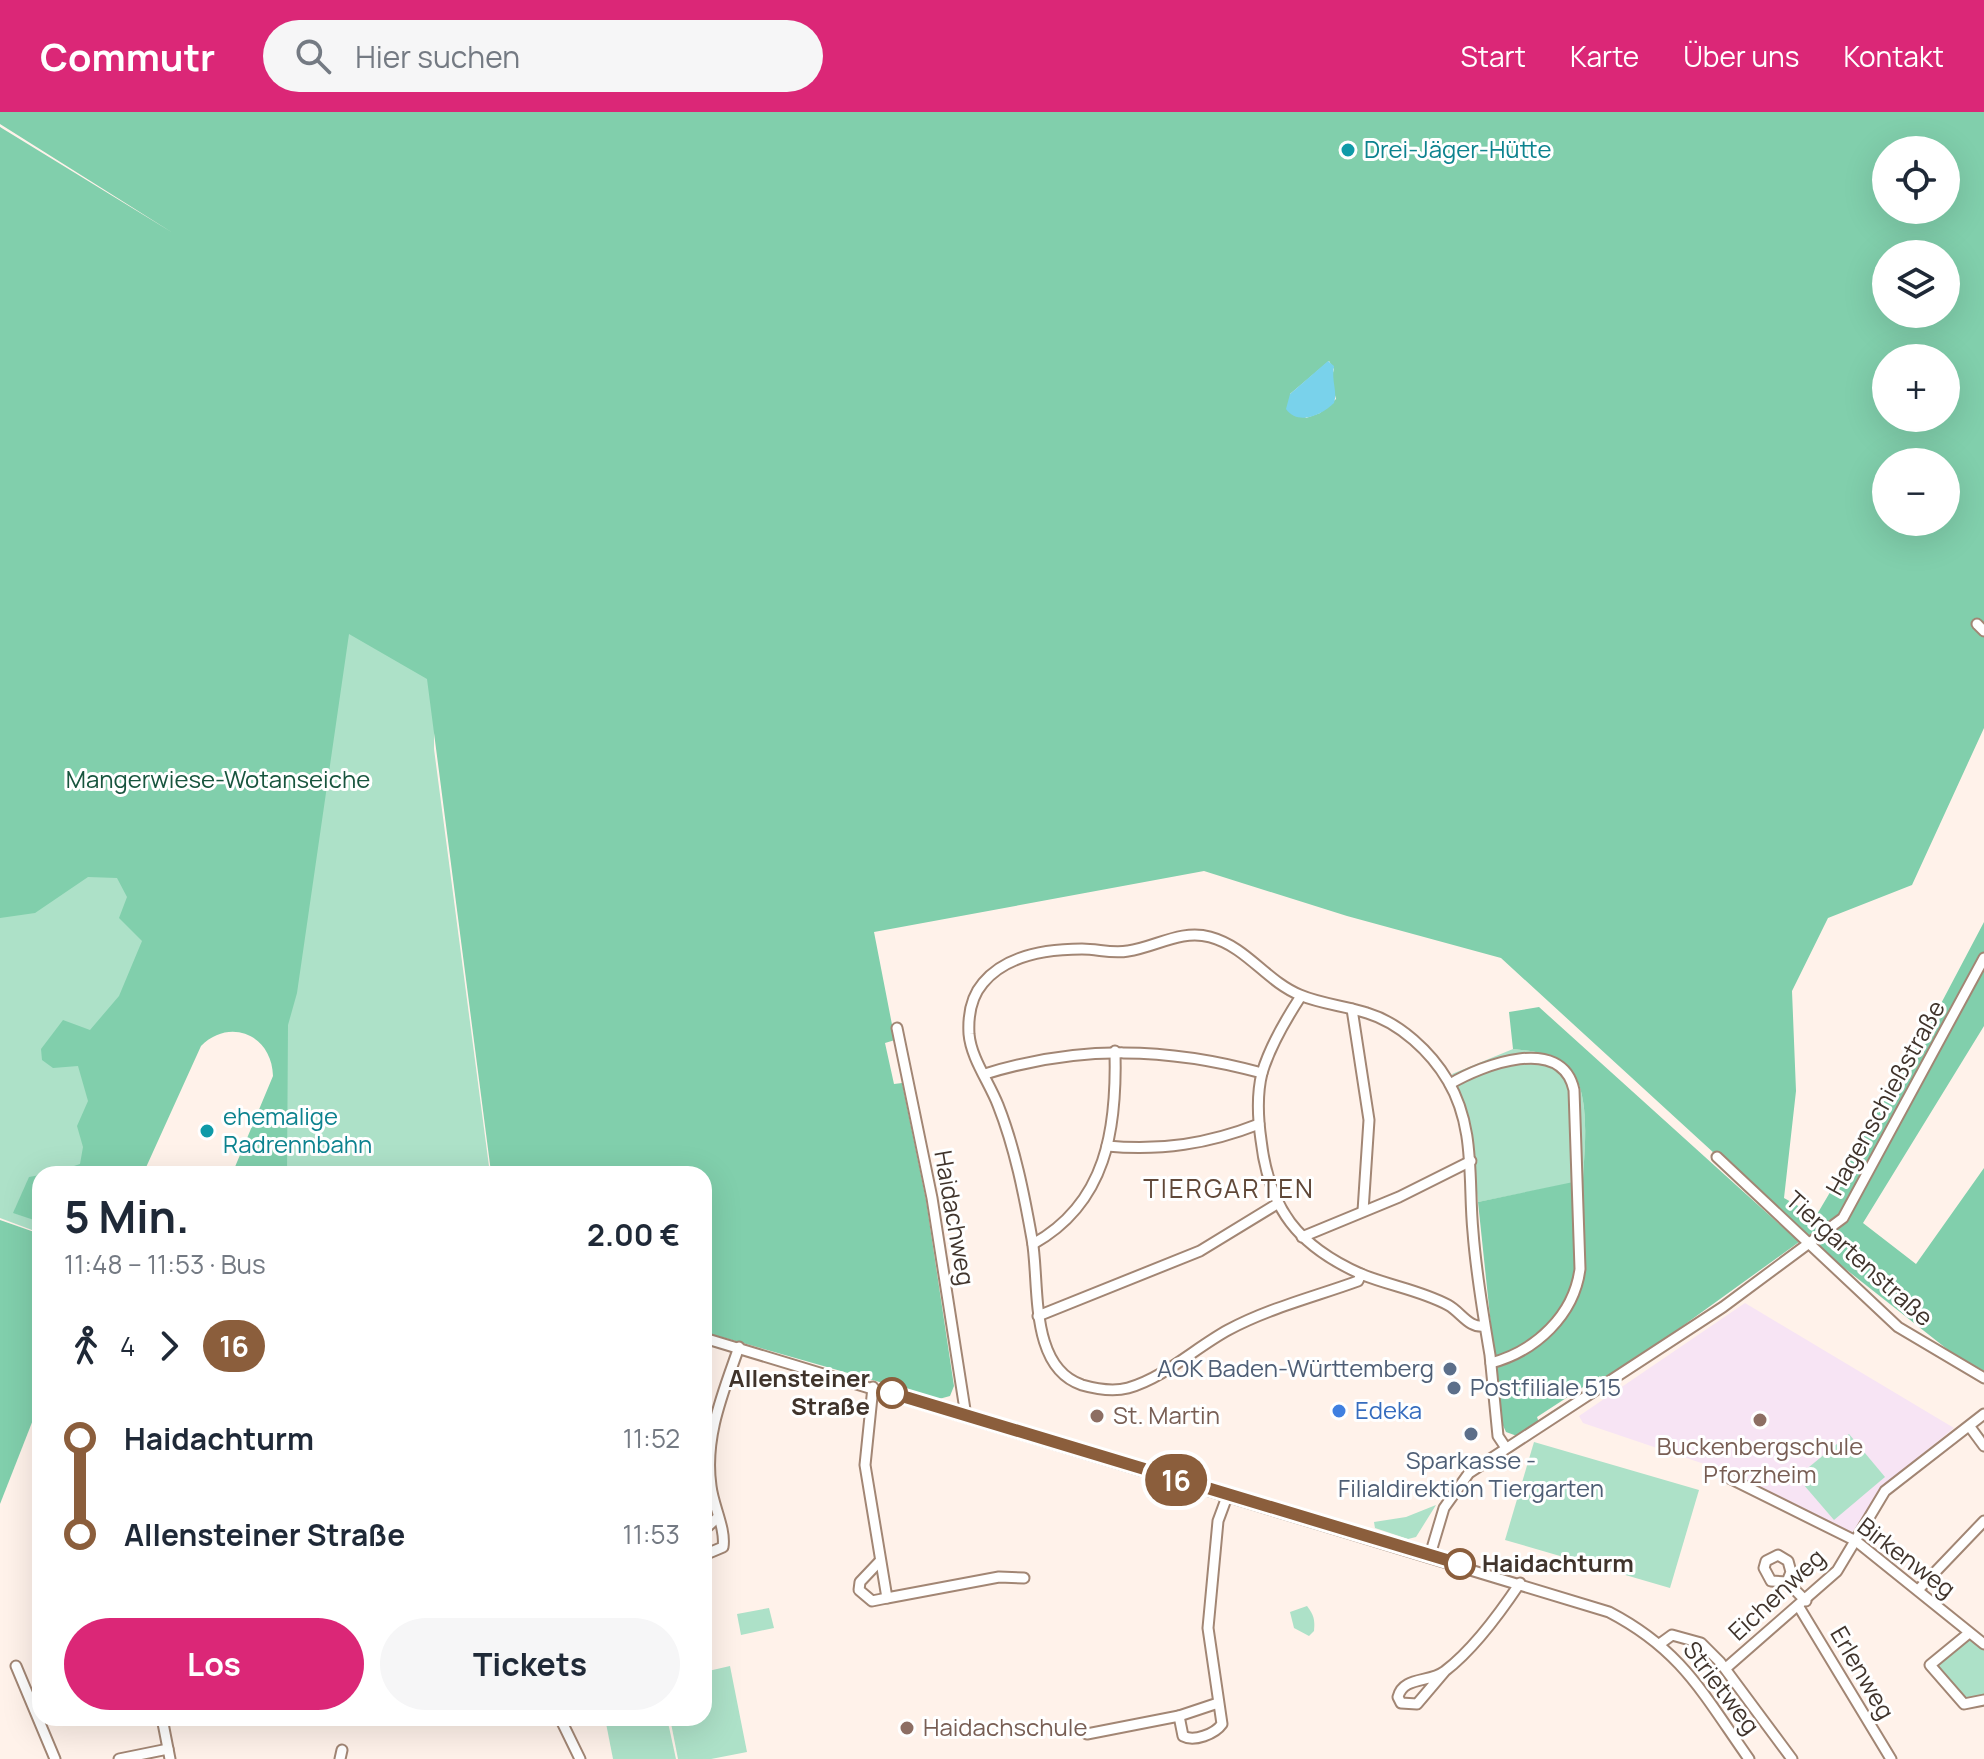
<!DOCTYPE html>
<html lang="de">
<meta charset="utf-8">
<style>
:root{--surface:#fff;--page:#f6f6f7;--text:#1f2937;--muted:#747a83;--accent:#db2777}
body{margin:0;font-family:Manrope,sans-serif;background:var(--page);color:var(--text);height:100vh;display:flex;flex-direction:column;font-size:30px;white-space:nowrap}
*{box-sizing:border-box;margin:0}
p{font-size:26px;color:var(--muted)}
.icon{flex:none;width:44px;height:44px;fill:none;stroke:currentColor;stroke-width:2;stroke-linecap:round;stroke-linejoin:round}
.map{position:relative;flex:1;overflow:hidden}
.sheet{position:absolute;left:32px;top:1054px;width:680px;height:560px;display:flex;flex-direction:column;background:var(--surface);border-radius:24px;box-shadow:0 8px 32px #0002}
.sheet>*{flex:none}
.badge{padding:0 16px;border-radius:26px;font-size:28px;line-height:52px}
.fabs{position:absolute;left:1872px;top:24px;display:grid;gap:16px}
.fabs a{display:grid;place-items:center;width:88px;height:88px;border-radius:50%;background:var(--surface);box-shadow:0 8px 32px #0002;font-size:40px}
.map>.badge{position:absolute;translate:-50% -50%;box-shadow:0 0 0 4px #fff}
.legs{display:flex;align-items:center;gap:12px;height:88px;padding:0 32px;font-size:26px}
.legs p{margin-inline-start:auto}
.head{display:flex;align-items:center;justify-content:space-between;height:136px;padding:0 32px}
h1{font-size:44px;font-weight:700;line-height:60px}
.button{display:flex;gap:16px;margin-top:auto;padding:16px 32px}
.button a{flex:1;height:92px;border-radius:48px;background:var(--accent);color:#fff;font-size:32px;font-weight:700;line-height:92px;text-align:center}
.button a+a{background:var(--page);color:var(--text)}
ul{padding:0 32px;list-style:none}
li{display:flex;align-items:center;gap:28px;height:96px;font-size:30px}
li i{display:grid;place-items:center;width:12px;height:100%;margin:0 10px;background:currentColor}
li i::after{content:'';width:20px;height:20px;margin:-10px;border:6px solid;border-radius:50%;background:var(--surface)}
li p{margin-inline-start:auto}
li:first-child i{background:linear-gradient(#0000 50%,currentColor 0)}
li:last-child i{background:linear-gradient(currentColor 50%,#0000 0)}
header{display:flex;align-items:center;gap:48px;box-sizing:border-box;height:112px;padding:0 40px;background:var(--accent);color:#fff}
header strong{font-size:38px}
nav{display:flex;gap:44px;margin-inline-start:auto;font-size:28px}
.search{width:560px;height:72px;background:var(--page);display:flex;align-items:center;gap:20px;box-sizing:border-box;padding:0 28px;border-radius:44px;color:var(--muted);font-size:30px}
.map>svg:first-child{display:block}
</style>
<header>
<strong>Commutr</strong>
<div class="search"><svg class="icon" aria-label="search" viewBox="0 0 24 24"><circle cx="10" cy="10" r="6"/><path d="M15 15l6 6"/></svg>Hier suchen</div>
<nav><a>Start</a><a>Karte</a><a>Über uns</a><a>Kontakt</a></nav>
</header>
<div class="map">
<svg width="1984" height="1647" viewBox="0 0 1984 1647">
<rect width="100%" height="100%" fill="#fff2ea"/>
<path fill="#f7e4f4" d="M 1745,1191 L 1954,1316 L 1882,1375 L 1854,1422 L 1725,1359 L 1583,1311 L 1579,1304 Z"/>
<g fill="#ade1c8">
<path d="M 0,15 L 434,540 L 434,637 L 490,1062 L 287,1062 L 287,955 L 267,919 L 214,906 L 107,1062 L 40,1062 L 40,1121 L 0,1106 Z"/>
<path d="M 1513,937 C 1529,939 1547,940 1561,949 C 1594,968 1584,1037 1583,1069 L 1478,1090 L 1470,1017 L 1452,962 Z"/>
<path d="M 1849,1322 L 1885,1365 L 1834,1408 L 1797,1365 Z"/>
<path d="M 1534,1330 L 1699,1378 L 1670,1476 L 1505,1428 Z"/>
<path d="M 1436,1393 L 1416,1425 L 1408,1427 L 1375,1416 L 1374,1410 L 1406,1405 Z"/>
<path d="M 1307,1494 C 1314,1503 1315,1508 1314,1519 L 1309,1524 L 1294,1516 L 1290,1500 Z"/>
<path d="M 769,1496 L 774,1516 L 741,1523 L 737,1502 Z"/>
<path d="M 1969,1524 L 1984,1537 L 1984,1586 L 1969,1592 L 1931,1553 Z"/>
<path d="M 730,1554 L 747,1640 L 711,1647 L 678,1647 L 670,1606 L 704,1606 L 704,1560 Z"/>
<path d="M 605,1606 L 667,1606 L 676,1647 L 613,1647 Z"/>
</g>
<g fill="#81cfac" fill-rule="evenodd">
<path d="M 0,0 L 1984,0 L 1984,616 L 1912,773 L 1828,806 L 1792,879 L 1796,979 L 1784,1086 L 1816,1104 L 1936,901 L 1984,810 L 1984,914 L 1863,1111 L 1916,1152 L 1984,1056 L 1984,1259 L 1952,1241 L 1810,1129 L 1501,846 L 1347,804 L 1204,759 L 874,820 L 895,928 L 885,931 L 894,972 L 902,971 L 926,1088 L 954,1274 L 950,1284 L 939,1287 L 704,1220 L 704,1062 L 491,1060 L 427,567 L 349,522 L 297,881 L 288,913 L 287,1062 L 232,1062 L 273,964 C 272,923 230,905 201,934 L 143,1062 L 50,1062 L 80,1052 L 83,1035 L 77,1014 L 88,989 L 78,954 L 53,956 L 42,948 L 41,937 L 63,908 L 90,918 L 119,884 L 142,829 L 119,806 L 127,785 L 117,766 L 88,765 L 35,801 L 0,806 L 0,15 L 173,121 L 0,12 ZM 1886,38 L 1946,38 L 1946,98 L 1886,98 ZM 1886,142 L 1946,142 L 1946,202 L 1886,202 ZM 1886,246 L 1946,246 L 1946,306 L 1886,306 ZM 1329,249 L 1334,257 L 1331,268 L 1336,287 L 1320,301 L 1306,306 L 1290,282 ZM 1886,350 L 1946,350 L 1946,410 L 1886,410 Z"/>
<path d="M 1539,895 L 1799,1130 L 1605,1270 L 1600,1264 L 1537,1305 L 1539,1311 L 1517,1324 L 1506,1320 L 1501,1309 L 1478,1090 L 1583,1068 C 1584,1037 1594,968 1561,949 C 1546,940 1529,939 1513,937 L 1509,900 Z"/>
<path d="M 40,1063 L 40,1110 L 13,1101 L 29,1065 Z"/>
<path d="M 0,1108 L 40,1122 L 40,1290 L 0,1392 Z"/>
</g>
<path fill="#79d2eb" d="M 1328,249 L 1334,254 C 1331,269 1338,280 1334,291 C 1322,303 1298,314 1286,297 L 1290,282 Z"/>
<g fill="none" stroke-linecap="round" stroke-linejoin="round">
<g stroke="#a28674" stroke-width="13">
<g id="street">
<path d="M 1977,512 L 1984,519"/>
<path d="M 1301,884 C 1286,907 1270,934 1262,961 C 1257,981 1258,1007 1261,1028 C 1269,1097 1298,1134 1361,1162"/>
<path d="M 1352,897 L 1369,1008 L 1363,1099"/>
<path d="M 897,916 L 932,1086 L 966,1304"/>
<path d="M 985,962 C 1078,933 1168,935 1262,961"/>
<path d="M 1450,972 C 1482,953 1562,922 1574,978 L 1580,1157 C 1574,1203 1536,1239 1491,1251"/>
<path d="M 1107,1034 C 1161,1039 1208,1032 1259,1012"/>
<path d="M 1717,1045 L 1898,1215 L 1984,1266"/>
<path d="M 1302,1125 L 1399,1085 L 1471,1049"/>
<path d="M 1033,1132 C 1107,1091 1117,1016 1115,939"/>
<path d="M 1038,1204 L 1200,1139 L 1277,1092"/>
<path d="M 1485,1214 C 1469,1217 1461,1200 1448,1193 C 1420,1178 1390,1174 1361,1162 L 1358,1169 C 1314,1185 1269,1196 1228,1218 C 1195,1236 1164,1266 1128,1276 C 1113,1280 1096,1277 1082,1273 C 1028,1255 1040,1170 1032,1127 C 1024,1082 1015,1036 998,993 C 989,970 971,946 969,922 C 968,904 971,885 983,871 C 1006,843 1048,837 1082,837 C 1098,837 1112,842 1128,839 C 1156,835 1181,817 1210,825 C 1247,835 1266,869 1300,883 C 1321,892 1346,894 1367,901 C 1400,911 1431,940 1448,969 C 1476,1016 1468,1070 1473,1120 C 1476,1161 1483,1202 1490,1243 L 1498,1324 L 1506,1336"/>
<path d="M 704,1226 L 1609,1500 C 1682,1538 1703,1582 1749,1647"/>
<path d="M 873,1275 L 865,1353 L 887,1486 L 999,1465 L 1024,1466"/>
<path d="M 1970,1315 L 1984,1334"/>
<path d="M 1729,1366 L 1856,1429 L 1984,1532"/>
<path d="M 704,1418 L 717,1406"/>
<path d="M 704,1443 L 723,1435 C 726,1417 713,1393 711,1374 C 704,1325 723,1281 739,1235"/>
<path d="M 1430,1443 L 1444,1396 L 1469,1361 L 1723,1195 L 1843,1106 L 1984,846"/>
<path d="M 879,1450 L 860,1470 L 859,1478 L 872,1489 L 887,1486"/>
<path d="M 1787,1470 L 1791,1460 L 1788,1449 L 1778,1443 L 1766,1449 L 1764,1456 L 1771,1469 L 1787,1470 L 1806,1489"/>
<path d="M 1919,1477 L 1984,1409"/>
<path d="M 1799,1495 L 1891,1647"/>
<path d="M 1969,1521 L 1930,1553 L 1964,1592 L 1984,1588"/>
<path d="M 1661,1531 L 1672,1523 L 1701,1531 L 1720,1550 L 1792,1647"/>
<path d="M 16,1554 L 55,1647"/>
<path d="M 1726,1556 L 1837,1459 L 1885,1379 L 1984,1302"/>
<path d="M 1445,1559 L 1417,1592 L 1401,1591 L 1398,1585 C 1403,1564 1430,1571 1445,1559 C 1474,1537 1500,1501 1520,1471"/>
<path d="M 1218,1591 L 1179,1604 L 1183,1624 C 1194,1630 1215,1622 1222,1612 L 1208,1516 L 1218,1409 L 1228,1382"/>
<path d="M 162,1606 L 170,1647"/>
<path d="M 560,1606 L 580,1647"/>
<path d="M 1087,1622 L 1179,1604"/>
<path d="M 119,1647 L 168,1637"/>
<path d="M 340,1647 L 342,1638"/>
</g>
</g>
<use href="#street" stroke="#fff" stroke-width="9"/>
</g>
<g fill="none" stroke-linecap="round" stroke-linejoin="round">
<g stroke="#fff" stroke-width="18">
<path id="line-1" d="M 892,1281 L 1460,1452"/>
</g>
<use href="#line-1" stroke="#8b5e3c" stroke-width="12"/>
</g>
<g fill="#0f9aa8" stroke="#fff" stroke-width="3">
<circle cx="1348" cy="38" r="8"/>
<circle cx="207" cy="1019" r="8"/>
</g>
<g fill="#5c6f8a" stroke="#fff" stroke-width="3">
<circle cx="1450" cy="1257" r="8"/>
<circle cx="1454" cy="1276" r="8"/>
<circle cx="1471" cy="1322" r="8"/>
</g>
<g fill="#fff" stroke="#8b5e3c" stroke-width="4">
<circle cx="892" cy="1281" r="14"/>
<circle cx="1460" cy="1452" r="14"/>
</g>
<circle fill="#3f7fe0" stroke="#fff" stroke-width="3" cx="1339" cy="1299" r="8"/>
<g fill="#8d6e63" stroke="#fff" stroke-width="3">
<circle cx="1097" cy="1304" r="8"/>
<circle cx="1760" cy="1308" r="8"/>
<circle cx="907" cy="1616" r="8"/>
</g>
<g text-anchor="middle" stroke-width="6" stroke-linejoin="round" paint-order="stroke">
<g font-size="24" fill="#0d838f" stroke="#fff" text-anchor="start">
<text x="1364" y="46">Drei-Jäger-Hütte</text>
<text x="223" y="1013">ehemalige<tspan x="223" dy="28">Radrennbahn</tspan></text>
</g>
<g font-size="24" fill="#18553e" stroke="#fff">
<text x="218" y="676">Mangerwiese-Wotanseiche</text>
</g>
<g font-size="24" fill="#40342c" stroke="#fff">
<text transform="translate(1886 986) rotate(-61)" y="8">Hagenschießstraße</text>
<text transform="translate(954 1106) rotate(80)" y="8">Haidachweg</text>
<text transform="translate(1859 1147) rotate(42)" y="8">Tiergartenstraße</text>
<text transform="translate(1906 1446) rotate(37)" y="8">Birkenweg</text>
<text transform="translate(1777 1483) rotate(-43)" y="8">Eichenweg</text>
<text transform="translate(1862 1561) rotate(60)" y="8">Erlenweg</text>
<text transform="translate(1721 1576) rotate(53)" y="8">Strietweg</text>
</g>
<g font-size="24" fill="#4e5e75" stroke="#fff" text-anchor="end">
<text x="1434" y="1265">AOK Baden-Württemberg</text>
<text x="1470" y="1284" text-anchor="start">Postfiliale 515</text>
<text x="1471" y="1357" text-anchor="middle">Sparkasse -<tspan x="1471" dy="28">Filialdirektion Tiergarten</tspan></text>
</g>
<g font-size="24" font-weight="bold" fill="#40342c" stroke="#fff" text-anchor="end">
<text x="870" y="1275">Allensteiner<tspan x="870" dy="28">Straße</tspan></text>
<text x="1482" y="1460" text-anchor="start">Haidachturm</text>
</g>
<g font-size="24" fill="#366cbe" stroke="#fff" text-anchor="start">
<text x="1355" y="1307">Edeka</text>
</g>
<g font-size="24" fill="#785e54" stroke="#fff" text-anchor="start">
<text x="1113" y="1312">St. Martin</text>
<text x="1760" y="1343" text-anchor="middle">Buckenbergschule<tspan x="1760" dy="28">Pforzheim</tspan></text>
<text x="923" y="1624">Haidachschule</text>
</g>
<g font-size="26" letter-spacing="2" fill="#614838" stroke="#fff">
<text x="1229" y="1086">TIERGARTEN</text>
</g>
</g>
</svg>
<div class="fabs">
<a><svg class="icon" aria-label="locate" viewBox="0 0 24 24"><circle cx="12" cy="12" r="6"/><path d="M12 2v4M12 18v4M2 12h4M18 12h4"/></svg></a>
<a><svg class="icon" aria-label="layers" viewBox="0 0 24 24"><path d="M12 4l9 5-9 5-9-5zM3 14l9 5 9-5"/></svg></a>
<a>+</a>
<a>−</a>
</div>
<b class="badge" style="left:1176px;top:1368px;background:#8b5e3c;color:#fff">16</b>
<section class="sheet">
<div class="head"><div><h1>5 Min.</h1><p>11:48 – 11:53 · Bus</p></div><b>2.00 €</b></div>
<div class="legs"><svg class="icon" aria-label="walk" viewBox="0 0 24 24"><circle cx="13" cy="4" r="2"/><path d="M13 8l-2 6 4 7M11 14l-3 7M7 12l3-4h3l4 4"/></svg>4<svg class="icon" aria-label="forward" viewBox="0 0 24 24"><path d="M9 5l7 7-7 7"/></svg><b class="badge" style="background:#8b5e3c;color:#fff">16</b></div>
<ul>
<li><i style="color:#8b5e3c"></i><b>Haidachturm</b><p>11:52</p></li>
<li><i style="color:#8b5e3c"></i><b>Allensteiner Straße</b><p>11:53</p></li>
</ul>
<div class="button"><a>Los</a><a>Tickets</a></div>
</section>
</div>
